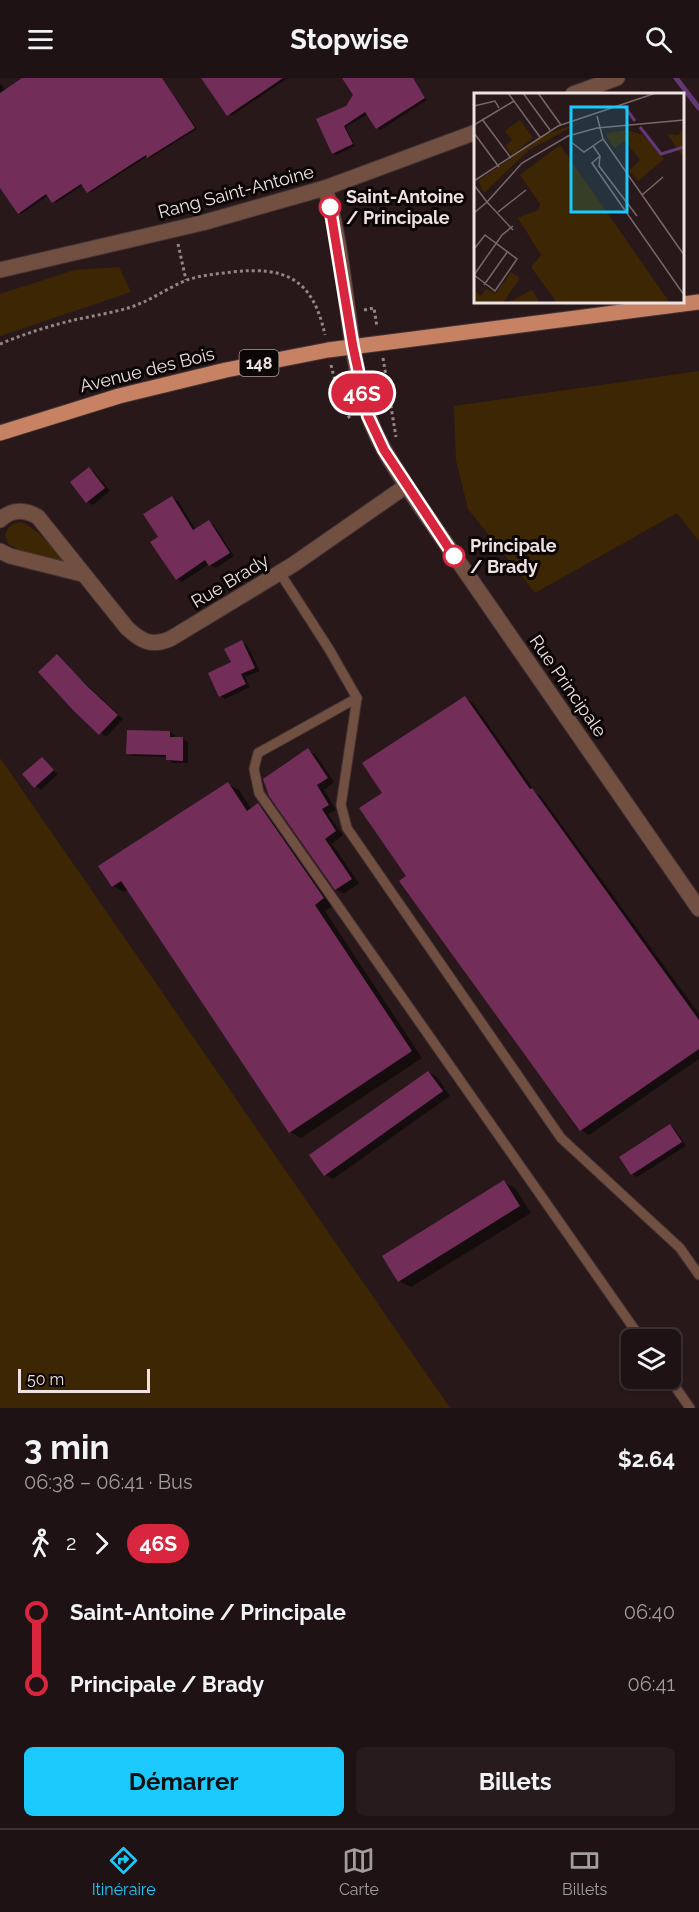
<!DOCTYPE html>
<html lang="fr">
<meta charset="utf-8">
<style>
:root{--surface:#1f1214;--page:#271b1d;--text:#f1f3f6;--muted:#a19ea0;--line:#3c3234;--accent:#1bc9fc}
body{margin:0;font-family:Raleway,sans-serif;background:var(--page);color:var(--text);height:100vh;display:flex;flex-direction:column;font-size:22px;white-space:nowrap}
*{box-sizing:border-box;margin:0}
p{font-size:20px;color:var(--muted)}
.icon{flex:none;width:33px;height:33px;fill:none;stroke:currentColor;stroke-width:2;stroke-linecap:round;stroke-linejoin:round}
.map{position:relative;height:1330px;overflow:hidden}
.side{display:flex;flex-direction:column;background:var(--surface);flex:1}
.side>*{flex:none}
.badge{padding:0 12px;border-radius:20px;font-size:21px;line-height:39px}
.fabs{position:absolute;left:621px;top:1251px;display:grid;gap:12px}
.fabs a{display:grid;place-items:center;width:60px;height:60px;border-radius:9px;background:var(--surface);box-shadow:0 2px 4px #0004,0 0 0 2px var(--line);font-size:30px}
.scale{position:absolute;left:18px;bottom:15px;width:132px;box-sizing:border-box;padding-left:6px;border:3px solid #ede1e1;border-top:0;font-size:16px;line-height:21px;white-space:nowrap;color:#ede1e1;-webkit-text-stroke:4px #0c0606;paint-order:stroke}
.map>.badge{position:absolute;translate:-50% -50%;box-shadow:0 0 0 3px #fff}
.legs{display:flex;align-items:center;gap:9px;height:66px;padding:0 24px;font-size:20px}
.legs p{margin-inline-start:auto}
.summary{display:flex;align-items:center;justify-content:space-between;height:102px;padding:0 24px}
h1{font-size:33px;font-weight:700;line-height:45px}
.primary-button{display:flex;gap:12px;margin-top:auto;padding:12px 24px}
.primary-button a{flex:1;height:69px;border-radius:9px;background:var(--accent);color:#111;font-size:24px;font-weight:700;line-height:69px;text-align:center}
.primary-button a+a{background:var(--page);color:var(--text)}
ul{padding:0 24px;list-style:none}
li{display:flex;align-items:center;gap:21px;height:72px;font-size:22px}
li i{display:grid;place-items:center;width:9px;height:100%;margin:0 8px;background:currentColor}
li i::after{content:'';width:15px;height:15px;margin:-8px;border:4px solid;border-radius:50%;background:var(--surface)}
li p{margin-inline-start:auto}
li:first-child i{background:linear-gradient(#0000 50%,currentColor 0)}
li:last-child i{background:linear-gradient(currentColor 50%,#0000 0)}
header{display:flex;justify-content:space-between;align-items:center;height:78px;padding:0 24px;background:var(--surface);font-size:27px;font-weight:700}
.tabs{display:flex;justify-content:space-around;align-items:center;height:84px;border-top:2px solid var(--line);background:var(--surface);font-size:16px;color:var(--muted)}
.tabs a{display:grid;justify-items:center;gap:3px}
.tabs .current{color:var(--accent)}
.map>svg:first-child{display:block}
</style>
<header><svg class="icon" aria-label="menu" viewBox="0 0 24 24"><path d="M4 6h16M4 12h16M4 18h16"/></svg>Stopwise<svg class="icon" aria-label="search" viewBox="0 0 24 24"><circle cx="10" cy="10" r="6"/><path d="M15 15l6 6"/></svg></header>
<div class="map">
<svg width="699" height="1330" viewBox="0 0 699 1330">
<rect width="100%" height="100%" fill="#29181a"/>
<g fill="#3d2603">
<path d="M 119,189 L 131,214 L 0,258 L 0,216 L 74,192 Z"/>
<path d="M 699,293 L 699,463 L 677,435 L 535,515 L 468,431 L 456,382 L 454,328 Z"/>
<path d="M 20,444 C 37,449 51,469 63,481 L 60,484 L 24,474 L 8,466 L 5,457 C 8,449 12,445 20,444 Z"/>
<path d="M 0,680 L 450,1330 L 0,1330 Z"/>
</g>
<g fill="#0007">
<path d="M 26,0 L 162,0 L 197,51 L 150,80 L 148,78 L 90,115 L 83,107 L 56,125 L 49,117 L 21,136 L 0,107 L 0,5 L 6,13 Z"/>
<path d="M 203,0 L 288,0 L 231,38 Z"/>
<path d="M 352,0 L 412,0 L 427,22 L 380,52 L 368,36 L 346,49 L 355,68 L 336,77 L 333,75 L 347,29 L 355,17 Z"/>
<path d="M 89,391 L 94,394 L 110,413 L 93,427 L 87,424 Z"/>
<path d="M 172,420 L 178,423 L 196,452 L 209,444 L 214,447 L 234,478 L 216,490 L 209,486 L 182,504 L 177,501 L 160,459 Z"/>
<path d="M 242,564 L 247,567 L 260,593 L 245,599 L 250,609 L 225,621 L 220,618 Z"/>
<path d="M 57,578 L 123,641 L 106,659 L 75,632 Z"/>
<path d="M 465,620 L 473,625 L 536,715 L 540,717 L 699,936 L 699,981 L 589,1057 L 581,1052 L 384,715 Z"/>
<path d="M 170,654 L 175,657 L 175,661 L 183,661 L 188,664 L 188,685 L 173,685 L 167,681 L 167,679 L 133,678 L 128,675 Z"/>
<path d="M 308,672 L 316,677 L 334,704 L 324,712 L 336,732 L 328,736 L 343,757 L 332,766 L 359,805 L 344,816 L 336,811 L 266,710 Z"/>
<path d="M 42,681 L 58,696 L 41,712 L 24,697 Z"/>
<path d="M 228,706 L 239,712 L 252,732 L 258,727 L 269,734 L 334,827 L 325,833 L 422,980 L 301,1060 L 290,1054 L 128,811 L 124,814 L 113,808 Z"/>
<path d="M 428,994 L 437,999 L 450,1018 L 333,1101 L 325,1097 Z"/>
<path d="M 670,1048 L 675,1051 L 686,1068 L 637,1099 L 632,1096 Z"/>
<path d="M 504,1104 L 515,1110 L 531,1135 L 411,1209 L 399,1203 Z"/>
</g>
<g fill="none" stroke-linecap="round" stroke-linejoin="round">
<path stroke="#643877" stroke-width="5" d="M 676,0 L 699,30"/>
</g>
<g fill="#732d59">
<path d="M 22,0 L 162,0 L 195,50 L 147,80 L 146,77 L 87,115 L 81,106 L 52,125 L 46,116 L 18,136 L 0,110 L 0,15 Z"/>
<path d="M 201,0 L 283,0 L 227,38 Z"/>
<path d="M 342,0 L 413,0 L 425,20 L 376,51 L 365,34 L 344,48 L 353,66 L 332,76 L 316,41 L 346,28 L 353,17 Z"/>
<path d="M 89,389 L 105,410 L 86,425 L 70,404 Z"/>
<path d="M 172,418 L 193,452 L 209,442 L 230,475 L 209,488 L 205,482 L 176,502 L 150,464 L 158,459 L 143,436 Z"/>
<path d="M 242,562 L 255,590 L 241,596 L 246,606 L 219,619 L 208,595 L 231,584 L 224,571 Z"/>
<path d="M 57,576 L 87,608 L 118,637 L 99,657 L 74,633 L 38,594 Z"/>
<path d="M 465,618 L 530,711 L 532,710 L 699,942 L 699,971 L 580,1053 L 399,803 L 406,798 L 359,730 L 382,715 L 362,685 Z"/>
<path d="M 127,652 L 170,653 L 170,659 L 183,659 L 183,683 L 166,682 L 166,677 L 126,676 Z"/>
<path d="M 308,670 L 328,700 L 317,707 L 329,727 L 322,731 L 336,753 L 325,761 L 352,801 L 335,812 L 269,718 L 263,701 Z"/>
<path d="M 42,679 L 54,692 L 34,710 L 22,696 Z"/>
<path d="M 228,704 L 247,733 L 258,725 L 324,820 L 315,827 L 412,973 L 289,1055 L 121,803 L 112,809 L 98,788 Z"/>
<path d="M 428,993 L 443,1013 L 324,1098 L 309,1077 Z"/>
<path d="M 670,1046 L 682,1064 L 631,1097 L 619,1079 Z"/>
<path d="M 504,1102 L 520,1128 L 398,1204 L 382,1178 Z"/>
</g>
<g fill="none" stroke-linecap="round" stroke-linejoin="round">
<g stroke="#443436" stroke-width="11">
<g id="service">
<path d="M 280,495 L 329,571 L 357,620 L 341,727 L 347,750 L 561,1060 L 680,1170 L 699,1197"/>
<path d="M 357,620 L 258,675 L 254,691 L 259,715 L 642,1262"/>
<path d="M 669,1300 L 690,1330"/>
</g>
</g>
<g stroke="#443436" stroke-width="17">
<g id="minor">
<path d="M 0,442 C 11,431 25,431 38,439 L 127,550 C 141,563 151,569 170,561 L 294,486 L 406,408"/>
<path d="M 0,473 L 10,478 L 82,496"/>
</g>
</g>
<g stroke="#443436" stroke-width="17">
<g id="tertiary">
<path d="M 573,16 L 617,0"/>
<path d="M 325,110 C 348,183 345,263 368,336 C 379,369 401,399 420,428 L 699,831"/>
<path d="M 0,192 L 202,145 L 325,110 L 476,54"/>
</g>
</g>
<g stroke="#443436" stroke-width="17">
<path id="primary" d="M 0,355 L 119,318 L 226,292 L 328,272 L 699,224"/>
</g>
<g stroke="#938586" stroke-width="3" stroke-dasharray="3 3" stroke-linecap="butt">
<path d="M 178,166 L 186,202"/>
<path d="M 364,232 L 374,230 L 377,249"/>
<path d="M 0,266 C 24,256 49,248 74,242 C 92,238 111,235 128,230 C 149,224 167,210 187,202 C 201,197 217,196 232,194 C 286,188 313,201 325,257"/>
<path d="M 383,280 L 396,359"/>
<path d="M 331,287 L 341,327 L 351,342"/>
</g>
<use href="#service" stroke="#715042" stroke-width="9"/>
<use href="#minor" stroke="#715042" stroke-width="15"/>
<use href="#tertiary" stroke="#715042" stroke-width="15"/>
<use href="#primary" stroke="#c78264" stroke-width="15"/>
</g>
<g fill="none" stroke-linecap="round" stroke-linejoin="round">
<g stroke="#fff" stroke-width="14">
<path id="line-1" d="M 330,129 L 353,269 L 368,338 L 384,372 L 454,478"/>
</g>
<use href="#line-1" stroke="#d7263d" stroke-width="9"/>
</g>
<g fill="#fff" stroke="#d7263d" stroke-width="3">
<circle cx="330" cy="129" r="10"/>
<circle cx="454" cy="478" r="10"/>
</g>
<g text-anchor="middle" stroke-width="6" stroke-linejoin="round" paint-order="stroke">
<rect fill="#0c0606" stroke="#aa9f9f" stroke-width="1.5" x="239.5" y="272" width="39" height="26" rx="4.5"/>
<g font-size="16" font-weight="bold" fill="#ede1e1">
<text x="259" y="291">148</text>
</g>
<g font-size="18" fill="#ede1e1" stroke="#0c0606">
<text transform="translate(236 114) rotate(-15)" y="6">Rang Saint-Antoine</text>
<text transform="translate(147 292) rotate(-14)" y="6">Avenue des Bois</text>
<text transform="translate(230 503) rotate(-31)" y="6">Rue Brady</text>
<text transform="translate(568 608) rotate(55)" y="6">Rue Principale</text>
</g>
<g font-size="18" font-weight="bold" fill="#ede1e1" stroke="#0c0606" text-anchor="start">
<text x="346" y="125">Saint-Antoine<tspan x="346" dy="21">/ Principale</tspan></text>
<text x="470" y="474">Principale<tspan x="470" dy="21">/ Brady</tspan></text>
</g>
</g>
<g transform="translate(474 15)">
<rect width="210" height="210" fill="#29181a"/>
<path d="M 46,27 L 59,45 L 38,62 L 31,53 L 38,47 L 31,38 ZM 107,29 L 55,57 L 10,100 L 4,88 L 72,41 ZM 153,37 L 169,42 L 190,66 L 164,88 L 155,78 L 166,67 L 151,48 L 140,55 L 133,44 L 133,40 ZM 208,37 L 210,40 L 210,65 L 193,41 L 204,42 ZM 86,52 L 196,210 L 83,210 L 57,174 L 67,162 L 44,125 L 64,117 L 66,111 L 46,82 ZM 37,179 L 46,185 L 29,210 L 0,210 L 0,197 L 7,203 L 12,196 L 22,200 ZM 58,197 L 66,210 L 33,210 Z" fill="#3d2603"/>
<path fill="none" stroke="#643877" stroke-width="3" d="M 150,13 L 161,28M 166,34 L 187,61 L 210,54"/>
<path fill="none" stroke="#77686a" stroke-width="1.5" d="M 34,0 L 66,44M 49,0 L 76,37M 64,0 L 87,32M 0,13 L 21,8 L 25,15M 123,23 L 129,46 L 210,162M 8,26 L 37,65M 0,32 L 40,8M 0,40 L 25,74M 97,49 L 110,59 L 129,46M 119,53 L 126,63 L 125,73 L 163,123M 126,63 L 118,70 L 210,202M 0,88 L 84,33 L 182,0M 0,92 L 13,109 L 48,70 L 94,43 L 123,35 L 210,27M 168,102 L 189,84M 24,119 L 52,97M 0,120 L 13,109 L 39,137M 0,156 L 11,142 L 43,166 L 21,198 L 0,182M 0,182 L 28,142 L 39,133M 10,192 L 34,158"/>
<path fill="#1bc9fc" fill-opacity="0.15" stroke="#1bc9fc" stroke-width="3" d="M 97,14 L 153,14 L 153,119 L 97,119 Z"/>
<rect width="210" height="210" fill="none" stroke="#ede1e1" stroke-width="3"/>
</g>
</svg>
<div class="fabs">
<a><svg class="icon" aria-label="layers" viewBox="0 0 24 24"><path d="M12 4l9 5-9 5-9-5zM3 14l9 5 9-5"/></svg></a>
</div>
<div class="scale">50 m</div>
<b class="badge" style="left:362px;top:315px;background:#d7263d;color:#fff">46S</b>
</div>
<section class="side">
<div class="summary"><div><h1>3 min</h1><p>06:38 – 06:41 · Bus</p></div><b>$2.64</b></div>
<div class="legs"><svg class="icon" aria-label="walk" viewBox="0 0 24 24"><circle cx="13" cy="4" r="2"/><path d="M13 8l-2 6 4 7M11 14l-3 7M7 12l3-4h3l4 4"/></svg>2<svg class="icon" aria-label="forward" viewBox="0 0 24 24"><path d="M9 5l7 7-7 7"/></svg><b class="badge" style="background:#d7263d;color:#fff">46S</b></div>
<ul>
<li><i style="color:#d7263d"></i><b>Saint-Antoine / Principale</b><p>06:40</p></li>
<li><i style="color:#d7263d"></i><b>Principale / Brady</b><p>06:41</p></li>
</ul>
<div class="primary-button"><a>Démarrer</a><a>Billets</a></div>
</section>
<nav class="tabs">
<a class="current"><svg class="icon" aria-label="directions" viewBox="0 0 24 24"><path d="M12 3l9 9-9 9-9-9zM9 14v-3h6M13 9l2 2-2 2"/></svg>Itinéraire</a>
<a><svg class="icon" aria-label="map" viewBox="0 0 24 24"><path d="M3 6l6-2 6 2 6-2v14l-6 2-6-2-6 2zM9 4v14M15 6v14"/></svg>Carte</a>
<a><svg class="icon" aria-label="tickets" viewBox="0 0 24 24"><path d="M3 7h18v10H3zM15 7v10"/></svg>Billets</a>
</nav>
